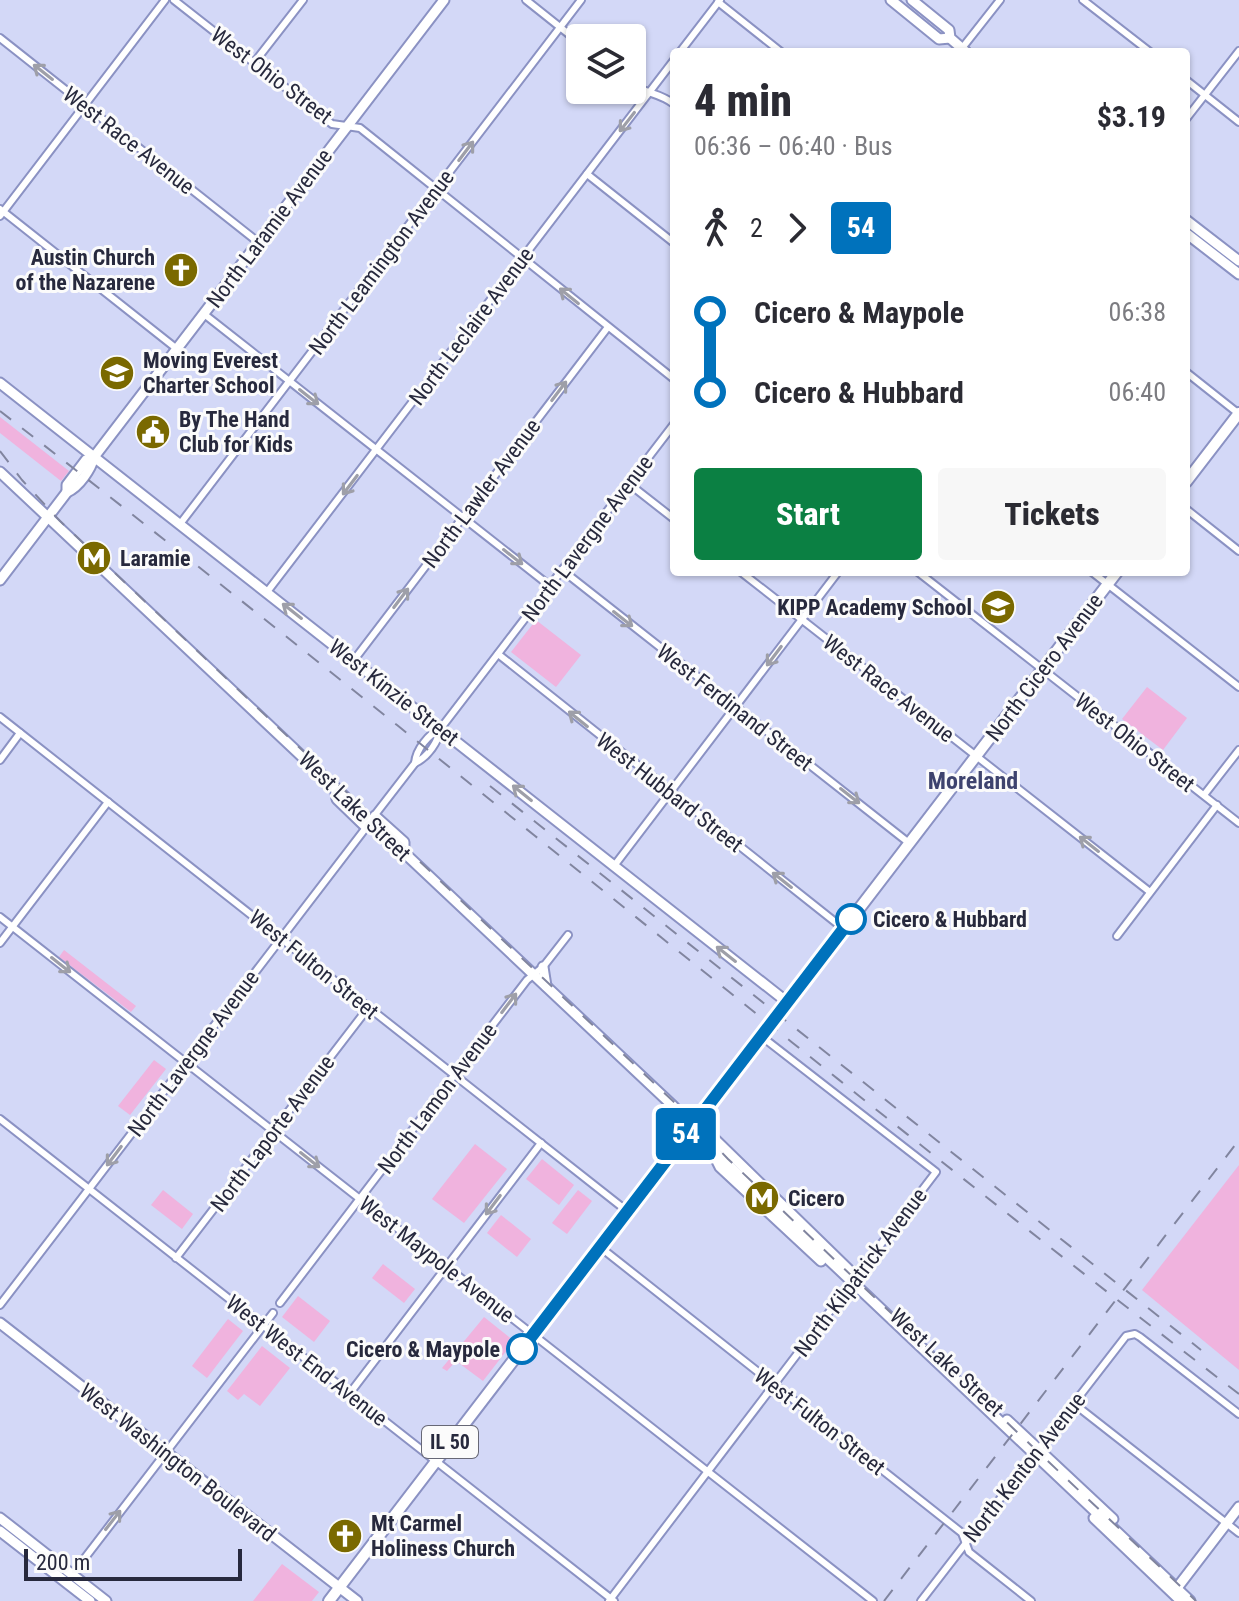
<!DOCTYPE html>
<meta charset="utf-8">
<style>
:root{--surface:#fff;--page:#f7f7f7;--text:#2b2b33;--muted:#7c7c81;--accent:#0b8043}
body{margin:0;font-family:"Roboto Condensed",sans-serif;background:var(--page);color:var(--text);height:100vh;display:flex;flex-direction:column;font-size:30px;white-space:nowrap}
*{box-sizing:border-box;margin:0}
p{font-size:26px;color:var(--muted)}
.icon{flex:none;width:44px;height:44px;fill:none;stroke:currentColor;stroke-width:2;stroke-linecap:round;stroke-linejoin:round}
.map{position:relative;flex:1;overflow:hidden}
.sheet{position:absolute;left:670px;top:48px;width:520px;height:528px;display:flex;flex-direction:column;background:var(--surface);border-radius:8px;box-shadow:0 2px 6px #0004}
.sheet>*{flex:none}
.badge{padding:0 16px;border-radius:6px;font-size:28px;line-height:52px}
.controls{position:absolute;left:566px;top:24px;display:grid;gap:16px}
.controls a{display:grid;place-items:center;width:80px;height:80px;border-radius:8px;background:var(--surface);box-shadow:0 2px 6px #0004;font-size:40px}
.scale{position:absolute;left:24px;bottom:20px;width:218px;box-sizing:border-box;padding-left:8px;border:4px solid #27293d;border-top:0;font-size:22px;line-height:28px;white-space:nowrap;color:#27293d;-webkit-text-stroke:6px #fbfbfb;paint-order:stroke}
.map>.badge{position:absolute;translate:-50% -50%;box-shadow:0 0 0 4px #fff}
.legs{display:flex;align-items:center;gap:12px;height:88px;padding:0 24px;font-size:26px}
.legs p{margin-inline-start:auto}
.overview{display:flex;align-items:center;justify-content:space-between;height:136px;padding:0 24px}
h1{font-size:44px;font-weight:800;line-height:60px}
.cta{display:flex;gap:16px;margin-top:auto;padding:16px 24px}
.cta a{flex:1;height:92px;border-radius:8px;background:var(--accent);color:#fff;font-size:32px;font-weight:800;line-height:92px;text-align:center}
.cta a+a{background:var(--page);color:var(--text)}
ul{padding:0 24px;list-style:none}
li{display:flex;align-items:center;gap:28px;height:80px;font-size:30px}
li i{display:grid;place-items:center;width:12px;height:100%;margin:0 10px;background:currentColor}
li i::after{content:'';width:20px;height:20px;margin:-10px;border:6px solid;border-radius:50%;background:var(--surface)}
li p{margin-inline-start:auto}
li:first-child i{background:linear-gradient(#0000 50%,currentColor 0)}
li:last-child i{background:linear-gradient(currentColor 50%,#0000 0)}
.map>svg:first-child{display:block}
</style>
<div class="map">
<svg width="1239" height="1601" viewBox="0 0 1239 1601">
<rect width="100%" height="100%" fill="#d3d8f7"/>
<g fill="#f0b3de">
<path d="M 0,417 L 69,471 L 61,481 L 0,433 Z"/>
<path d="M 536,620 L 581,655 L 556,687 L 511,652 Z"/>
<path d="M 1147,687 L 1187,718 L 1163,750 L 1122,719 Z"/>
<path d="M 64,950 L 136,1006 L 131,1012 L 59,957 Z"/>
<path d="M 154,1060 L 166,1069 L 130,1115 L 118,1106 Z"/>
<path d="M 475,1144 L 507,1169 L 464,1223 L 432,1199 Z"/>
<path d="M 542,1159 L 574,1185 L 559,1205 L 526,1179 Z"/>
<path d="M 1239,1165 L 1239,1370 L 1142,1290 Z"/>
<path d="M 163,1190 L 193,1214 L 182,1229 L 151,1205 Z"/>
<path d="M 578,1190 L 592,1201 L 567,1234 L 552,1223 Z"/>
<path d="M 501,1215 L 531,1239 L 517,1257 L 487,1233 Z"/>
<path d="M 383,1264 L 415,1289 L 404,1303 L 372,1278 Z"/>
<path d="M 298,1296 L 330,1321 L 314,1342 L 282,1317 Z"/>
<path d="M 484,1317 L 514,1341 L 483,1381 L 456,1361 L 447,1371 L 442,1368 Z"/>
<path d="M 228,1319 L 243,1331 L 207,1378 L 192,1366 Z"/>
<path d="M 262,1346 L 290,1368 L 260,1406 L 244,1394 L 238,1400 L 227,1391 Z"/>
<path d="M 282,1564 L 319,1592 L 312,1601 L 253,1601 Z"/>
</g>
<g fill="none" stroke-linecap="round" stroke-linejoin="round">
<g stroke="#8b92c3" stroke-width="10">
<g id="street">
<path d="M 174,0 L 332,124 L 360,128 L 674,379"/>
<path d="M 526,0 L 580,43"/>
<path d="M 1083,0 L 1150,52"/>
<path d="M 718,2 L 781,52"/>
<path d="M 0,38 L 258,242"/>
<path d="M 680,52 L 720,0"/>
<path d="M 959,52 L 1000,0"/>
<path d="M 254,63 L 303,0"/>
<path d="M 1186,80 L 1239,122"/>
<path d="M 632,84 C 645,94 658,92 674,104"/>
<path d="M 1186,119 L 1239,51"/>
<path d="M 587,174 L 674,243"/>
<path d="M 0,209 L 177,349"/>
<path d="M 0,216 L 165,0"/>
<path d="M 204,314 L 550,586"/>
<path d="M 1186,372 L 1239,414"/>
<path d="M 628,483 L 674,519"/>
<path d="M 1186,509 L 1239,551"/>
<path d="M 180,524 L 581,0"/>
<path d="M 562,570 L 909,843"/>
<path d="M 741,572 L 1150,892"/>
<path d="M 918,572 L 1239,823"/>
<path d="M 1092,572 L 1239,687"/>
<path d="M 267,592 L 674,60"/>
<path d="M 498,654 L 844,929"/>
<path d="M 354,660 L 608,327"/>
<path d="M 0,717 L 627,1211"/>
<path d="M 0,760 L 20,733"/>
<path d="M 415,763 C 416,749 429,734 441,728 L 674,424"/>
<path d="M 1204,795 L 1239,750"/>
<path d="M 374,816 L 415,763 C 428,757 438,742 441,728"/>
<path d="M 614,866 L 838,572"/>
<path d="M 0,917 L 873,1601"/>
<path d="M 1117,936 L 1217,805"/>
<path d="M 0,943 L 108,802"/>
<path d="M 0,1119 L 614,1601"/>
<path d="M 600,1247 L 962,1533 L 969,1552 L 1031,1601"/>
<path d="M 176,1258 L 368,1008"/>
<path d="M 280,1303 L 527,980 L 543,967 L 568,935"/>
<path d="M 0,1305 L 368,825"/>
<path d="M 350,1393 L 541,1143"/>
<path d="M 1073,1403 L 1239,1533"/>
<path d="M 71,1576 L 273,1313"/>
<path d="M 609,1601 L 936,1172 L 761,1036"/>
<path d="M 921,1601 L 1126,1336 L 1135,1334 L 1140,1337 L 1239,1414"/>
</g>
</g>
<g stroke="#8b92c3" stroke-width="13">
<g id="secondary">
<path d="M 891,0 L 939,39 L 950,38"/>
<path d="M 912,0 L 949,30 L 950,38 L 966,52"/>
<path d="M 1186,220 L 1239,261"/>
<path d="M 1186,233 L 1239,274"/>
<path d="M 0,383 L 787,1002"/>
<path d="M 0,472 L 672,1105 L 720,1157 L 1190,1601"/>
<path d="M 67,492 L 67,485 L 86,460 L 94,457"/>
<path d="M 0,580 L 67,492 C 79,487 91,469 94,457 L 444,0"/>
<path d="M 335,787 L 337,799 L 366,827"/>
<path d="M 375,816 L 404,842 L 404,852"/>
<path d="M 543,967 L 546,986"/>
<path d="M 696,1121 L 854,1275"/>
<path d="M 715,1157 L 720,1167 L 821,1261"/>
<path d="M 0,1323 L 357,1601"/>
<path d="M 1007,1420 L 1113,1519"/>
<path d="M 0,1518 L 106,1601"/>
<path d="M 1094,1518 L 1181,1601"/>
<path d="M 0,1531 L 90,1601"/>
<path d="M 1177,1588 L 1239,1507"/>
</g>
</g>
<g stroke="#8b92c3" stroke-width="14">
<g id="primary">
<path d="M 1186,482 L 1239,413"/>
<path d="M 329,1601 L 1117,572"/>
</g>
</g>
<use href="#street" stroke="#fff" stroke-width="6"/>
<use href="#secondary" stroke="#fff" stroke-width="9"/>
<use href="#primary" stroke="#fff" stroke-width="10"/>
<g stroke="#81859f" stroke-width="2" stroke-dasharray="14 14" stroke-linecap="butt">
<path d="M 0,411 C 416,734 821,1073 1239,1394"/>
<path d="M 0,451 L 22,480 L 60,521 L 675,1103 L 728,1159 L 1196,1601"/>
<path d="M 490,786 L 1201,1350"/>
<path d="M 884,1601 L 1239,1140"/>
</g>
</g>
<defs><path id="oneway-shaft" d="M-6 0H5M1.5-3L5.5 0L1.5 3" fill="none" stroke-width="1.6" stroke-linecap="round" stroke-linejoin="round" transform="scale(2)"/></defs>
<g stroke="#9e9fa8">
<use href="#oneway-shaft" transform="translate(43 72) rotate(-142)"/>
<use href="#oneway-shaft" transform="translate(627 122) rotate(128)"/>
<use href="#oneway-shaft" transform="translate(466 151) rotate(-53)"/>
<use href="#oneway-shaft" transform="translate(569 296) rotate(-141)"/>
<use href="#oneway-shaft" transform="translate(559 391) rotate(-53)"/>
<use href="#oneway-shaft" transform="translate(309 397) rotate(38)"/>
<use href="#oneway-shaft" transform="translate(350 485) rotate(127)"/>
<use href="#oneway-shaft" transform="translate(513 557) rotate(38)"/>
<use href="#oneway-shaft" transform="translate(401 598) rotate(-53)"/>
<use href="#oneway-shaft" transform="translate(292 611) rotate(-142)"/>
<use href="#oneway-shaft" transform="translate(623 619) rotate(38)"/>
<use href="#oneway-shaft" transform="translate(774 656) rotate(127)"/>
<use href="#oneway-shaft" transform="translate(578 719) rotate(-141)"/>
<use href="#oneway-shaft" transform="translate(522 793) rotate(-141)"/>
<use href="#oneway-shaft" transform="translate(850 796) rotate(38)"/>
<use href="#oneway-shaft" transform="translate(1089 844) rotate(-142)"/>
<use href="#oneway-shaft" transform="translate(782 880) rotate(-142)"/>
<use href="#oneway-shaft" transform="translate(726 954) rotate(-142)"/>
<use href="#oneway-shaft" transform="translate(61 965) rotate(38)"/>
<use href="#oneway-shaft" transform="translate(509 1003) rotate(-53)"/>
<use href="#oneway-shaft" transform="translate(114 1156) rotate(127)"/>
<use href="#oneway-shaft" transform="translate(310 1160) rotate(38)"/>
<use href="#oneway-shaft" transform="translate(493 1205) rotate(127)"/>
<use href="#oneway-shaft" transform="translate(113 1520) rotate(-52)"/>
</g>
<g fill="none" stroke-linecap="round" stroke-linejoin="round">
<g stroke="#fff" stroke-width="18">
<path id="line-1" d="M 522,1349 L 851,919"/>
</g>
<use href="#line-1" stroke="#0072bc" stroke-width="12"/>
</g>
<defs>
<g id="church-disc" transform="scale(1.8)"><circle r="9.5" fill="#7a6900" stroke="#fbfbfb"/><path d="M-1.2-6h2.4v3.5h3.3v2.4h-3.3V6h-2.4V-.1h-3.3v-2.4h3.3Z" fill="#fff"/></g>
<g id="school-disc" transform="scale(1.8)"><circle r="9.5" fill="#7a6900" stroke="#fbfbfb"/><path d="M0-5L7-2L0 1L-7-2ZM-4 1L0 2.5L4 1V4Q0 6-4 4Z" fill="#fff"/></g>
<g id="civic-disc" transform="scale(1.8)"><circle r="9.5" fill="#7a6900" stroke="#fbfbfb"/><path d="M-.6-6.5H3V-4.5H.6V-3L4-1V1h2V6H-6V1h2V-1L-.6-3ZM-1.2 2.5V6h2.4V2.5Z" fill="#fff"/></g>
<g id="metro-disc" transform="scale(1.8)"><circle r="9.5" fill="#7a6900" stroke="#fbfbfb"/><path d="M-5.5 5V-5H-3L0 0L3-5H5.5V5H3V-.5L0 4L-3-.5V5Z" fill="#fff"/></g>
</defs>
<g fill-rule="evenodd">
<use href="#church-disc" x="181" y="270"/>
<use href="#school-disc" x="117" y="373"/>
<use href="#civic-disc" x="153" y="432"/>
<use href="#metro-disc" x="94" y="558"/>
<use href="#school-disc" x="998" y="607"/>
<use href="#metro-disc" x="762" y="1198"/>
<use href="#church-disc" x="345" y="1536"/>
</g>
<g fill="#fff" stroke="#0072bc" stroke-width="4">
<circle cx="851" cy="919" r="14"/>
<circle cx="522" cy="1349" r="14"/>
</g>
<g text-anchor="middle" stroke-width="6" stroke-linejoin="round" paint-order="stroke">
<rect fill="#fbfbfb" stroke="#676876" stroke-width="2" x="422" y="1426" width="56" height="32" rx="6"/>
<g font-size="20" font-weight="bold" fill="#27293d">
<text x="450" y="1449">IL 50</text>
</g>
<g font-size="22" fill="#27293d" stroke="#fbfbfb">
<text transform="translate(272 75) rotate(37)" y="8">West Ohio Street</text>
<text transform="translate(129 140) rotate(38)" y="8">West Race Avenue</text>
<text transform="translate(269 228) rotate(-53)" y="8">North Laramie Avenue</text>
<text transform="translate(381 262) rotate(-53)" y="8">North Leamington Avenue</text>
<text transform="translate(471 326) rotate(-53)" y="8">North Leclaire Avenue</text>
<text transform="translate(481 493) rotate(-53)" y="8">North Lawler Avenue</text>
<text transform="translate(587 538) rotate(-53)" y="8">North Lavergne Avenue</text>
<text transform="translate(1044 667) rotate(-53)" y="8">North Cicero Avenue</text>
<text transform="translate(889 688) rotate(38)" y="8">West Race Avenue</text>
<text transform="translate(394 692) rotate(38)" y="8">West Kinzie Street</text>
<text transform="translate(735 707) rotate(38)" y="8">West Ferdinand Street</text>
<text transform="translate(1135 742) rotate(38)" y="8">West Ohio Street</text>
<text transform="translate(670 792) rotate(38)" y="8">West Hubbard Street</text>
<text transform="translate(355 806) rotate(44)" y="8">West Lake Street</text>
<text transform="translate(314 964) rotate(39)" y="8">West Fulton Street</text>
<text transform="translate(193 1053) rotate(-53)" y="8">North Lavergne Avenue</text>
<text transform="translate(437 1098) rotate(-53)" y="8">North Lamon Avenue</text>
<text transform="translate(272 1133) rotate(-53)" y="8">North Laporte Avenue</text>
<text transform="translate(437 1259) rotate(38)" y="8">West Maypole Avenue</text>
<text transform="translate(860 1272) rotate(-53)" y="8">North Kilpatrick Avenue</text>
<text transform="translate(307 1360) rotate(38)" y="8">West West End Avenue</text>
<text transform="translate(947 1362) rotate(43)" y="8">West Lake Street</text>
<text transform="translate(820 1421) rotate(38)" y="8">West Fulton Street</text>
<text transform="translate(178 1462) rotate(38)" y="8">West Washington Boulevard</text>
<text transform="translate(1024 1467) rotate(-52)" y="8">North Kenton Avenue</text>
</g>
<g font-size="22" font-weight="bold" fill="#27293d" stroke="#fbfbfb" text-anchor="start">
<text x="155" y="265" text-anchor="end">Austin Church<tspan x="155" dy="25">of the Nazarene</tspan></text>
<text x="143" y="368">Moving Everest<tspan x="143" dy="25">Charter School</tspan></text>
<text x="179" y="427">By The Hand<tspan x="179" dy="25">Club for Kids</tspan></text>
<text x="120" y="566">Laramie</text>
<text x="972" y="615" text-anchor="end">KIPP Academy School</text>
<text x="788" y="1206">Cicero</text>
<text x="371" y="1531">Mt Carmel<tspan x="371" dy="25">Holiness Church</tspan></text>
</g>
<g font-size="22" font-weight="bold" fill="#27293d" stroke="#fbfbfb" text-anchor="start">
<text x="873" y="927">Cicero &amp; Hubbard</text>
<text x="500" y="1357" text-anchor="end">Cicero &amp; Maypole</text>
</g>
<g font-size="24" font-weight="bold" fill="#3e436e" stroke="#fbfbfb">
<text x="973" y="789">Moreland</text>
</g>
</g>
</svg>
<div class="controls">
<a><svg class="icon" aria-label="layers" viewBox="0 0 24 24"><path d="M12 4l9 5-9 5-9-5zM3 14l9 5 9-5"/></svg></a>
</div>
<div class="scale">200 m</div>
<b class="badge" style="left:686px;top:1134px;background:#0072bc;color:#fff">54</b>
<section class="sheet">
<div class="overview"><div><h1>4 min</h1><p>06:36 – 06:40 · Bus</p></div><b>$3.19</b></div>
<div class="legs"><svg class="icon" aria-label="walk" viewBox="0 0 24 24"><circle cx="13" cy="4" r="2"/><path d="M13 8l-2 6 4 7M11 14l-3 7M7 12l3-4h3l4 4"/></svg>2<svg class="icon" aria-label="forward" viewBox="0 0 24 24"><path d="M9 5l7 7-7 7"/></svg><b class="badge" style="background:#0072bc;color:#fff">54</b></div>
<ul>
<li><i style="color:#0072bc"></i><b>Cicero &amp; Maypole</b><p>06:38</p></li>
<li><i style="color:#0072bc"></i><b>Cicero &amp; Hubbard</b><p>06:40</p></li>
</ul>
<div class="cta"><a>Start</a><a>Tickets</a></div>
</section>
</div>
